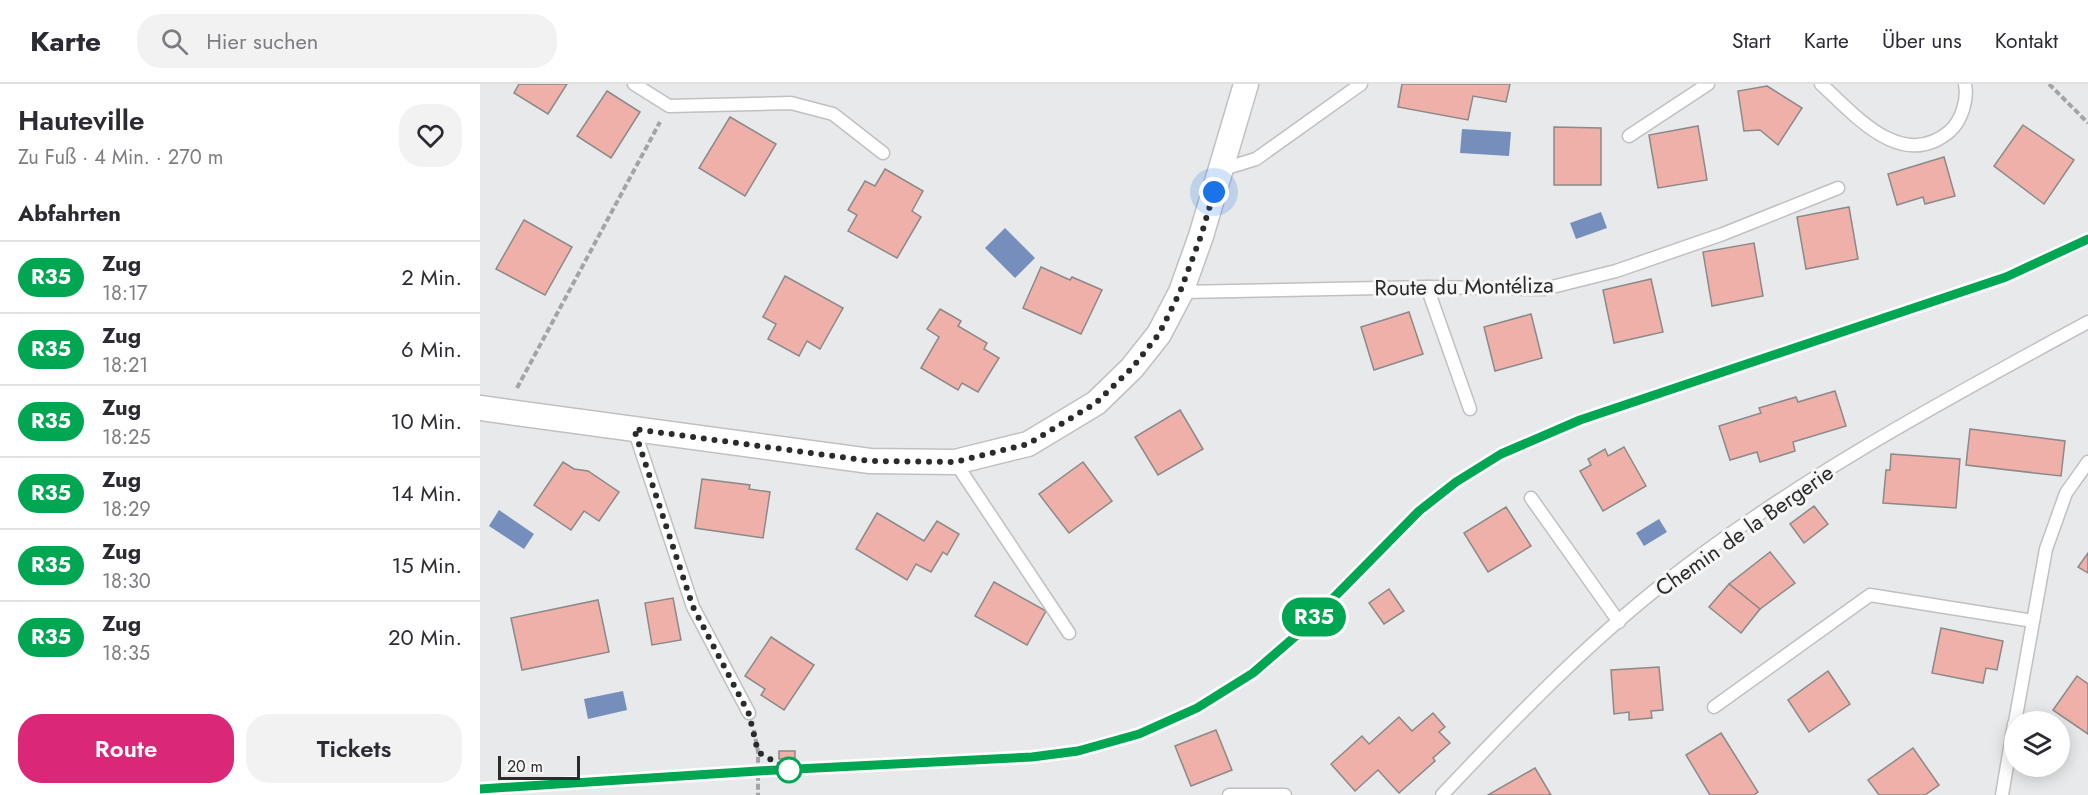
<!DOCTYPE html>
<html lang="de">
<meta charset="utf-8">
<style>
:root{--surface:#fff;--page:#f2f2f3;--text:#2b2b33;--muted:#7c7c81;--line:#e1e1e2;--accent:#db2777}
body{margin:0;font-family:Jost,sans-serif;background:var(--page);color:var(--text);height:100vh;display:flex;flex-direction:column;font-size:22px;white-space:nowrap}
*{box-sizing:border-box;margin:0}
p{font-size:20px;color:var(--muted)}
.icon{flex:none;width:33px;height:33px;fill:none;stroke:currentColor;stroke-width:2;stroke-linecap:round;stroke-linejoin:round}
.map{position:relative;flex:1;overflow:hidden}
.drawer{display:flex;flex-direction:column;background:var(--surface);width:480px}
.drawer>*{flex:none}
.badge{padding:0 12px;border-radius:20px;font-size:21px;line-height:39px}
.controls{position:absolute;left:1524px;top:627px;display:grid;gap:12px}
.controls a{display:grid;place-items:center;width:66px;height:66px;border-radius:50%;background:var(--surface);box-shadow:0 3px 15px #0003;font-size:30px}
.scale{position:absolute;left:18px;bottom:15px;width:82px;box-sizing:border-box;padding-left:6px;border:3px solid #2a2b2b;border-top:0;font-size:16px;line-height:21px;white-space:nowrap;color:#2a2b2b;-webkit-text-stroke:4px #f6f6f7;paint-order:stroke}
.you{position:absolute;width:30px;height:30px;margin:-15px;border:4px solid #fff;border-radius:50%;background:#1a73e8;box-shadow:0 0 0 9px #1a73e833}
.map>.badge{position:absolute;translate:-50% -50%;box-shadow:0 0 0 3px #fff}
h2{padding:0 18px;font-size:22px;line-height:54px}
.round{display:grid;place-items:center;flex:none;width:63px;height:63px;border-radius:24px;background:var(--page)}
.headline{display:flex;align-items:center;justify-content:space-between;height:102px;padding:0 18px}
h1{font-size:28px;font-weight:600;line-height:45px}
.button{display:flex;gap:12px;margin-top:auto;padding:12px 18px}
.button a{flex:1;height:69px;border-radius:24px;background:var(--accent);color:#fff;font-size:24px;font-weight:600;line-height:69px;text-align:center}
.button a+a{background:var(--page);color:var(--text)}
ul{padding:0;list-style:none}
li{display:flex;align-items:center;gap:18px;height:72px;padding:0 18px;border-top:2px solid var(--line)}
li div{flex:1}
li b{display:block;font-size:22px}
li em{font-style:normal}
li .badge{min-width:66px;font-weight:700;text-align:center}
header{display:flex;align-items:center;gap:36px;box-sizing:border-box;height:84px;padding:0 30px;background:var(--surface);border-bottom:2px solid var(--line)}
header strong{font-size:28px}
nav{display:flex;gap:33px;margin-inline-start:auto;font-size:21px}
.search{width:420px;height:54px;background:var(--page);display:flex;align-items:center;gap:15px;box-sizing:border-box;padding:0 21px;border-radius:24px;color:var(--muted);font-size:22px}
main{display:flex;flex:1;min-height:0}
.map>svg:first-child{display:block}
</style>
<header>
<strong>Karte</strong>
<div class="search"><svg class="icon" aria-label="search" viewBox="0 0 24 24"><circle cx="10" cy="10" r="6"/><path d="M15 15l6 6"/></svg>Hier suchen</div>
<nav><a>Start</a><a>Karte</a><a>Über uns</a><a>Kontakt</a></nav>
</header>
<main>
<section class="drawer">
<div class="headline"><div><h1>Hauteville</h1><p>Zu Fuß · 4 Min. · 270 m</p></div><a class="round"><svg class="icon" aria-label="heart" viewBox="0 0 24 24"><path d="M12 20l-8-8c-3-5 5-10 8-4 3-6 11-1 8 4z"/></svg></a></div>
<h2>Abfahrten</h2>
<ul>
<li><span class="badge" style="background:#00a651;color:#fff">R35</span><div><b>Zug</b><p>18:17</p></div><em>2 Min.</em></li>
<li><span class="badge" style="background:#00a651;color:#fff">R35</span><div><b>Zug</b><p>18:21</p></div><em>6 Min.</em></li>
<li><span class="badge" style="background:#00a651;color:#fff">R35</span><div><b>Zug</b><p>18:25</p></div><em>10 Min.</em></li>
<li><span class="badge" style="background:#00a651;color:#fff">R35</span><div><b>Zug</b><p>18:29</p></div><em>14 Min.</em></li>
<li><span class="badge" style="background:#00a651;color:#fff">R35</span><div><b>Zug</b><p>18:30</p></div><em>15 Min.</em></li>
<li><span class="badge" style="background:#00a651;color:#fff">R35</span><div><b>Zug</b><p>18:35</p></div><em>20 Min.</em></li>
</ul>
<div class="button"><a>Route</a><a>Tickets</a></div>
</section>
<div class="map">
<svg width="1608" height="711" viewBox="0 0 1608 711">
<rect width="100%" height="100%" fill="#e8e9ea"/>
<g fill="#758ebc">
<path d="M 982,45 L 1031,48 L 1029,72 L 980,69 Z"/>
<path d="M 1121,128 L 1127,144 L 1096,155 L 1090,139 Z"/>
<path d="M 525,144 L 555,174 L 535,194 L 505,164 Z"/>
<path d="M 19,426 L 54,450 L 44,465 L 9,442 Z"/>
<path d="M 1179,435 L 1187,448 L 1164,462 L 1156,449 Z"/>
<path d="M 143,607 L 147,626 L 108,635 L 104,615 Z"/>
</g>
<g fill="#efb0a9" stroke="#8b8989" stroke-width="1.5">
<path d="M 39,0 L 87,0 L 68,30 L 34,9 Z"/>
<path d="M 922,0 L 1030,0 L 1026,18 L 993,12 L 988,36 L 918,23 Z"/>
<path d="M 1287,2 L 1322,24 L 1298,61 L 1280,46 L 1264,47 L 1258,7 Z"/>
<path d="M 127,7 L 160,28 L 131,74 L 97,52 Z"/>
<path d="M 250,33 L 296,60 L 265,112 L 219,84 Z"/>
<path d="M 1543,41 L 1594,76 L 1564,120 L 1514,82 Z"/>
<path d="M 1218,42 L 1227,96 L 1178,104 L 1169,51 Z"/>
<path d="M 1074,43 L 1121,44 L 1121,101 L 1074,101 Z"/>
<path d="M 1464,73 L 1475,112 L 1445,120 L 1443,113 L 1417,121 L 1408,90 Z"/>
<path d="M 405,85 L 443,107 L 432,127 L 441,133 L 417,174 L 368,147 L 377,131 L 368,126 L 385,97 L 395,102 Z"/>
<path d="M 1369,123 L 1378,175 L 1326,185 L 1317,133 Z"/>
<path d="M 44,136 L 92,163 L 65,211 L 16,185 Z"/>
<path d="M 1274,159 L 1283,212 L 1232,222 L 1223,168 Z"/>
<path d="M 561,183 L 590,196 L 592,193 L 622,206 L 601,250 L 543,224 Z"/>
<path d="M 305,192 L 363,224 L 340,265 L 327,257 L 319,272 L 288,255 L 296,240 L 283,233 Z"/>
<path d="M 1171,195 L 1183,248 L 1134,259 L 1123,206 Z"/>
<path d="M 460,225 L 481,237 L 478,242 L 507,259 L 504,265 L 519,274 L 498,308 L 482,299 L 478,306 L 441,284 L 459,253 L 447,245 Z"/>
<path d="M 929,228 L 943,270 L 894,286 L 881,243 Z"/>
<path d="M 1051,230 L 1062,274 L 1015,287 L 1004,243 Z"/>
<path d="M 1355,307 L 1366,342 L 1313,358 L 1315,367 L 1280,378 L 1277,368 L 1250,376 L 1239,342 L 1281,329 L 1279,324 L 1316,313 L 1318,318 Z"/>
<path d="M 700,326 L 723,365 L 678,391 L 655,353 Z"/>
<path d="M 1490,345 L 1585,357 L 1581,392 L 1486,381 Z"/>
<path d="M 1144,363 L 1166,402 L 1123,427 L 1100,387 L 1111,381 L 1108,375 L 1125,365 L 1128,372 Z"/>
<path d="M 1411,370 L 1480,375 L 1476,424 L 1403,419 L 1406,386 L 1410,386 Z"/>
<path d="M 83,378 L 94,385 L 108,387 L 139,408 L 119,437 L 104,427 L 91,446 L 54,421 Z"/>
<path d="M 603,378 L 632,417 L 589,449 L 559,410 Z"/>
<path d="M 222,395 L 270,401 L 269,405 L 290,408 L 283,454 L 215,444 Z"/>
<path d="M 1334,422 L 1348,440 L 1324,459 L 1310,440 Z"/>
<path d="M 1026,423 L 1051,462 L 1008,488 L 984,449 Z"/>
<path d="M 397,429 L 444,457 L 457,437 L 479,450 L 467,471 L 463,468 L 451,488 L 436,480 L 427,496 L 376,465 Z"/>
<path d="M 1290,468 L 1315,499 L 1280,525 L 1249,500 Z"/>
<path d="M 1608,469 L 1608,489 L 1598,483 Z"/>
<path d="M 514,498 L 566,527 L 547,561 L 495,532 Z"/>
<path d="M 1249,500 L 1280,525 L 1261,549 L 1229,523 Z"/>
<path d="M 909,505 L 924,527 L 904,540 L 889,519 Z"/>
<path d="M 193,514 L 201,556 L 172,561 L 165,519 Z"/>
<path d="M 118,516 L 129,568 L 42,586 L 31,534 Z"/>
<path d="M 1461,544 L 1523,557 L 1517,586 L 1506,584 L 1503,599 L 1452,589 Z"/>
<path d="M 291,553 L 334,581 L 304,626 L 281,611 L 285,605 L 265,592 Z"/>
<path d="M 1179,583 L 1183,626 L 1171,627 L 1172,634 L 1149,636 L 1149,628 L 1134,630 L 1131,586 Z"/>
<path d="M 1348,587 L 1370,620 L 1329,648 L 1308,616 Z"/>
<path d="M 1597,592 L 1608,600 L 1608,650 L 1573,626 Z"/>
<path d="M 953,629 L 965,643 L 959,648 L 970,659 L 953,674 L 955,677 L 919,709 L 898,686 L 875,707 L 851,680 L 882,652 L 889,660 L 919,633 L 932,647 Z"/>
<path d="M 736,646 L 752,686 L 711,702 L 695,662 Z"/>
<path d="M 1241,649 L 1278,708 L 1274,711 L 1230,711 L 1206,671 Z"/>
<path d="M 1433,664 L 1459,701 L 1445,711 L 1399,711 L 1388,696 Z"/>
<path d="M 299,667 L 315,667 L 315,674 L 299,675 Z"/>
<path d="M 1055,684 L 1071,711 L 1008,711 Z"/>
</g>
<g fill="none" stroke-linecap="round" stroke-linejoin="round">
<g stroke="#c0c0c2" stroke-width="15">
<g id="lane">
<path d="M 154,0 L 189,22 L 311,19 L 353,30 L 403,69"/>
<path d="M 1341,0 C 1375,31 1422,88 1470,47 C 1482,36 1488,15 1485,0"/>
<path d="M 1149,52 L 1228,0"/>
<path d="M 740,86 L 776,75 L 881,0"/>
<path d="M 947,203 L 990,325"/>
<path d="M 701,208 L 947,203 L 1064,205 L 1136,187 L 1243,150 L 1358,104"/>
<path d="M 154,345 L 213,523 L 269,629"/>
<path d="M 475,378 L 589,549"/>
<path d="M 1051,414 L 1139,538"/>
<path d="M 1234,623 L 1390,511 L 1553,537"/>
<path d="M 1535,638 L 1566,465 L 1586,409 L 1608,378"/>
<path d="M 749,711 L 805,711"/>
<path d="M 962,711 C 1032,637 1104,562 1184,499 C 1315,396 1463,317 1608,238"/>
<path d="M 1522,711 L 1534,640"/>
</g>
</g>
<g stroke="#c0c0c2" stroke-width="27">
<path id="street" d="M 0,324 L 390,377 L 475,378 L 548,360 L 616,319 L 652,284 L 679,250 L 701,208 L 721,152 L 766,0"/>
</g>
<g stroke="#a3a4a5" stroke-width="4" stroke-dasharray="6 3" stroke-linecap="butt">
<path d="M 1569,0 L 1608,39"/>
<path d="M 37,304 L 180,38"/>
<path d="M 274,646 L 278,668 L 278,711"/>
</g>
<use href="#lane" stroke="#fff" stroke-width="12"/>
<use href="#street" stroke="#fff" stroke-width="24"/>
<path stroke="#626363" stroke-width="4.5" stroke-dasharray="10 10" stroke-linecap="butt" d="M 0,705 C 93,699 186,692 279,687 C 338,684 397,682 455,679 C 502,676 549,676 595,668 C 644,659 693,639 736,614 C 808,570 859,503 919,445 C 970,395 1032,362 1100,337 L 1486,207 L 1561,178 L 1608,155"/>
</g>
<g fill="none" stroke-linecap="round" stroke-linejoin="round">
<g stroke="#fff" stroke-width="14">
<path id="line" d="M 0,705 L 278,687 L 552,673 L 598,667 L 659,650 L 717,624 L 773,589 L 818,550 L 939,427 L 976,398 L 1021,370 L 1100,336 L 1526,193 L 1608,155"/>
</g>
<use href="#line" stroke="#00a651" stroke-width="9"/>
<path stroke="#2a2b2b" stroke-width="6" stroke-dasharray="0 10.8" d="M 309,686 L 278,668 L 269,630 L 213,523 L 154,345 L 390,377 L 475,378 L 548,360 L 616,319 L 652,284 L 679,250 L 700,208 L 721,152 L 734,108"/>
</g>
<circle fill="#fff" stroke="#00a651" stroke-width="3" cx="309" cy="686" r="12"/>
<g text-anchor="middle" stroke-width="6" stroke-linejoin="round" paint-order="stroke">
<g font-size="22" fill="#2a2b2b" stroke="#f6f6f7">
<text transform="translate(984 202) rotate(-1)" y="8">Route du Montéliza</text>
<text transform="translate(1264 446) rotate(-35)" y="8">Chemin de la Bergerie</text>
</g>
</g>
</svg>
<div class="controls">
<a><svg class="icon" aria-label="layers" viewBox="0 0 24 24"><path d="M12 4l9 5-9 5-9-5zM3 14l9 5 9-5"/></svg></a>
</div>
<div class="scale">20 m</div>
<div class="you" style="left:734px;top:108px"></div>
<b class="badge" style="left:834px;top:533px;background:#00a651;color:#fff">R35</b>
</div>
</main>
